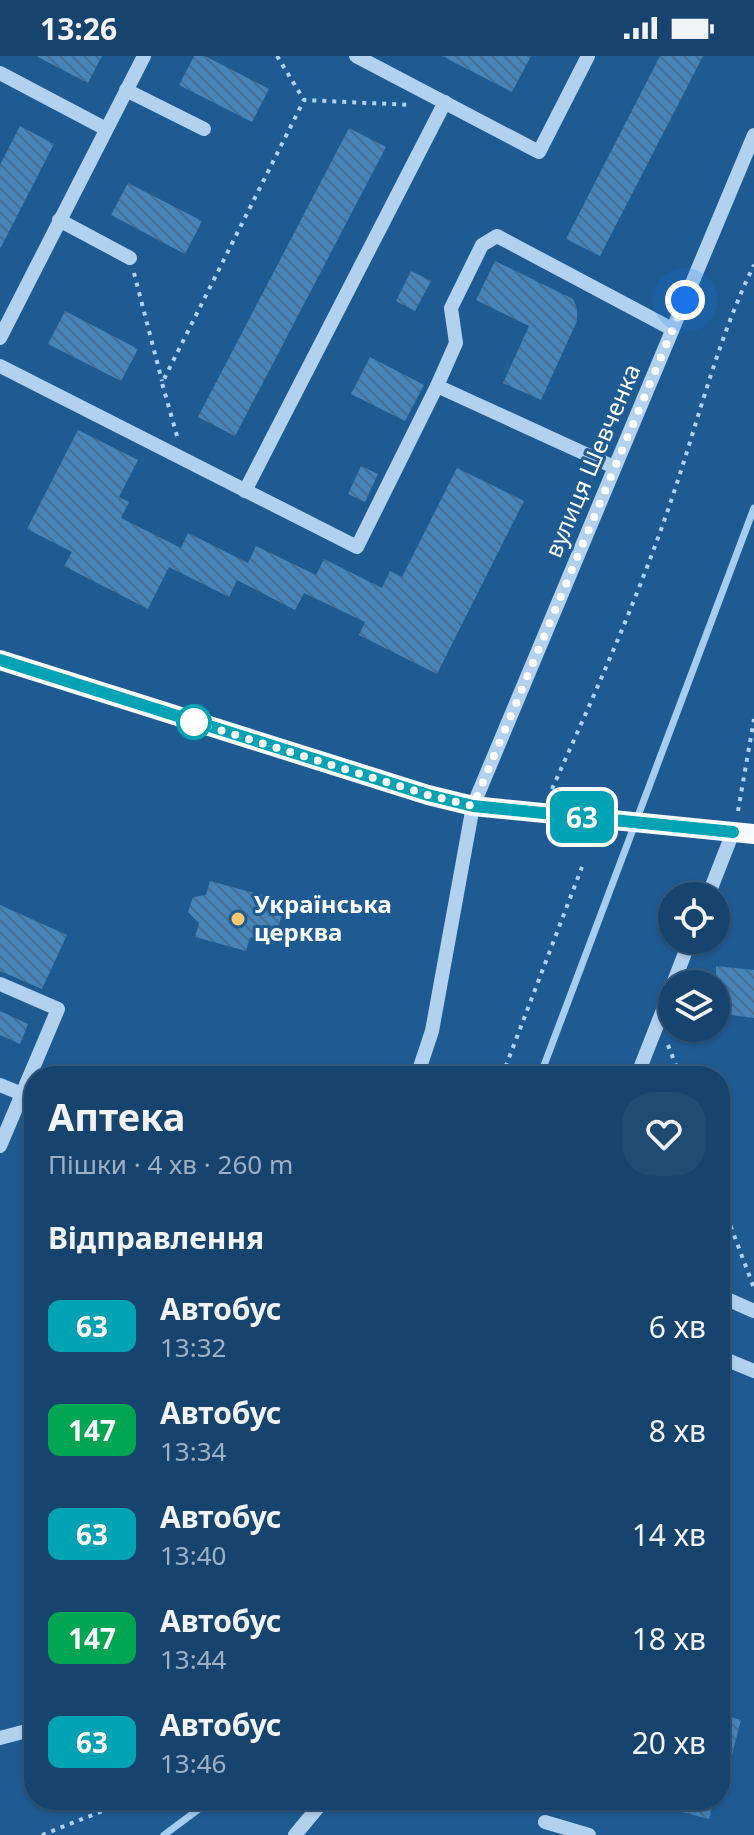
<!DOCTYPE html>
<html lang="uk">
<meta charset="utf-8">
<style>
:root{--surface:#17446e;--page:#204b73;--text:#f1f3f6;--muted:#9eb0c2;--line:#365c81}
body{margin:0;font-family:"Noto Sans",sans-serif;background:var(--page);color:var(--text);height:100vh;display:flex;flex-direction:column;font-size:30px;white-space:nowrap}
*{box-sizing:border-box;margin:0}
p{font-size:26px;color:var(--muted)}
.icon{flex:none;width:44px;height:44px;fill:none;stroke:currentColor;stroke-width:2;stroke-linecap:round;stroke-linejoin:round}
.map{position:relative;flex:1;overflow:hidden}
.details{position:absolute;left:24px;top:1010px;width:706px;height:744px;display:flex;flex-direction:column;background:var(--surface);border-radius:32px;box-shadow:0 2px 6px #0004,0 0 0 2px var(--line)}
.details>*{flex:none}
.badge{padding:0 16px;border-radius:12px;font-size:28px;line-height:52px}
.fabs{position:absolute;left:658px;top:826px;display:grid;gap:16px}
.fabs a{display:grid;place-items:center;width:72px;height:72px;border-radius:50%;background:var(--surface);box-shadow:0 2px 6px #0004,0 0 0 2px var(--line);font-size:40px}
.you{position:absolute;width:40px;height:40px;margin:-20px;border:6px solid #fff;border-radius:50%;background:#1a73e8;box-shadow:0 0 0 12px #1a73e833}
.map>.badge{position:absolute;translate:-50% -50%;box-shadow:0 0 0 4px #fff}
h2{padding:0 24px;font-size:30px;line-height:72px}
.round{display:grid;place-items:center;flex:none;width:84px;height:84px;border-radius:32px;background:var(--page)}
.summary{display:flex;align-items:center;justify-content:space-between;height:136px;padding:0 24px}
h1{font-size:38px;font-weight:700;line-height:60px}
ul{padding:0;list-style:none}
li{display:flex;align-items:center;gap:24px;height:104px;padding:0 24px}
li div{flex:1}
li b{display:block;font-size:30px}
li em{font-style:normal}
li .badge{min-width:88px;font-weight:700;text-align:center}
.status{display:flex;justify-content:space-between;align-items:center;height:56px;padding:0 40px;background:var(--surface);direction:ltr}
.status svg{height:22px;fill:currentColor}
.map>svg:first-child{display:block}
</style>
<div class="status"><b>13:26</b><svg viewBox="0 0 49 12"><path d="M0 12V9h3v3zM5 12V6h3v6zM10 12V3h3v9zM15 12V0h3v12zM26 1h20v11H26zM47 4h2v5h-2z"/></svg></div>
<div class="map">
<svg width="754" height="1779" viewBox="0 0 754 1779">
<defs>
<pattern id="building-back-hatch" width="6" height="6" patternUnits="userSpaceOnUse" patternTransform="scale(2)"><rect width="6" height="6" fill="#4784b9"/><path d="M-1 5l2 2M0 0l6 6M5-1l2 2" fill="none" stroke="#496e8d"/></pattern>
</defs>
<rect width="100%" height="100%" fill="#1f5b93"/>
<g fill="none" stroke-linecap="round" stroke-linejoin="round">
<g stroke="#a4cdef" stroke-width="7">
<path d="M 540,1020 L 754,452"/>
<path d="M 164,1779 L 211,1744"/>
</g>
</g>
<g fill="url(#building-back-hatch)">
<path d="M 36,0 L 102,0 L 88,27 Z"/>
<path d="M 194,0 L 205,0 L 269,33 L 252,66 L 179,29 Z"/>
<path d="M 442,0 L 531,0 L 512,36 Z"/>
<path d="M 660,0 L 703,0 L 600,200 L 566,183 Z"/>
<path d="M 20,70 L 54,88 L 0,193 L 0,109 Z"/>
<path d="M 349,72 L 386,91 L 235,380 L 198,361 Z"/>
<path d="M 128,127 L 202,165 L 185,198 L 111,159 Z"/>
<path d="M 495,205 L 573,243 L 577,253 L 577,265 L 541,344 L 503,327 L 529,270 L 476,244 Z"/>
<path d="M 411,215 L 431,225 L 415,255 L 396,245 Z"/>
<path d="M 65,255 L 138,293 L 121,325 L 48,288 Z"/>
<path d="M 370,301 L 424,329 L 405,365 L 351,338 Z"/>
<path d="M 78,374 L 138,404 L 119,441 L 129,446 L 121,462 L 181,492 L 188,477 L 248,507 L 256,490 L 316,519 L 324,503 L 382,532 L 390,515 L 402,521 L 457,412 L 524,445 L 437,618 L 359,579 L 365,566 L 304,537 L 295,554 L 237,524 L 229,541 L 169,511 L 148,553 L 64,510 L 72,496 L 27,473 Z"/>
<path d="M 361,410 L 378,418 L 365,446 L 348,438 Z"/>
<path d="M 210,825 L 262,839 L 258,852 L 282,858 L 274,888 L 250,881 L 246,895 L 195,881 L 199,867 L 188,856 L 193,841 L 206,839 Z"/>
<path d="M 0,849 L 67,879 L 42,933 L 0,915 Z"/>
<path d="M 716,910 L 754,914 L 754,962 L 716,957 Z"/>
<path d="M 0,955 L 28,968 L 20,988 L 0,979 Z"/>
<path d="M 720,1658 L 741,1664 L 726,1722 L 720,1722 Z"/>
<path d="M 660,1744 L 714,1744 L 709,1763 L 659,1750 Z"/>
</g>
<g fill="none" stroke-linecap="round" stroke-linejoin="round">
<g stroke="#b1d1ee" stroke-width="4" stroke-dasharray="4 6" stroke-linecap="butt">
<path d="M 277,0 L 304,44"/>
<path d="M 134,217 L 162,325"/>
<path d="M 177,380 L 162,327 L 304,44 L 412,49"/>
<path d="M 552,733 C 596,635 641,536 675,433 C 700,358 719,280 754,209"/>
<path d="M 738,755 L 754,663"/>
<path d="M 668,989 L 680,1020"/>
<path d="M 502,1020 L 582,811"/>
<path d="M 720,1142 L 754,1232"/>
<path d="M 42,1779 L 130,1744"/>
</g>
<g stroke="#b1d1ee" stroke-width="14">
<path d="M 356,0 L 539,96 L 588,0"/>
<path d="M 0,17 L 106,73"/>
<path d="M 126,34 L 204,73"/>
<path d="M 59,164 L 130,202"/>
<path d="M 0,282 L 144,0"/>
<path d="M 0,310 L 357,491 L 437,330"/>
<path d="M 614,411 L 437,330 L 456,287 L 451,252 L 482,189 L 497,180 L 672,273"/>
<path d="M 245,435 L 445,46"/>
<path d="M 708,840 L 733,776"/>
<path d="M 0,928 L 58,953 L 0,1090"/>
<path d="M 673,928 L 690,884"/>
<path d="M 417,1020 L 432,975 L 473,750 L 754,79"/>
<path d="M 637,1020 L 672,931"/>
<path d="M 0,1029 L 22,1038"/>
<path d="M 720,1240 L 754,1255"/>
<path d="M 720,1301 L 754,1315"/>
<path d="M 0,1682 L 34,1673"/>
<path d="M 545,1766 L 589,1779"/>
<path d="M 295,1779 L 324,1744"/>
</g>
<path stroke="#f8fbff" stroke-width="20" d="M 0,604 L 428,739 L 473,750 L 754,778"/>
</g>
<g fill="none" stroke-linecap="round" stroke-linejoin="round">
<g stroke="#fff" stroke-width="18">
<path id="line" d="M 0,604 L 428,739 L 473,750 L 733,776"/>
</g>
<use href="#line" stroke="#00a3b4" stroke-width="12"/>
<path stroke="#fff" stroke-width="8" stroke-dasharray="0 14.4" d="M 194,666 L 428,739 L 473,750 L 685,244"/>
</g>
<circle fill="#fff" stroke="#00a3b4" stroke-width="4" cx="194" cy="666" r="16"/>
<circle fill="#fcc870" stroke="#1f5b93" stroke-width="3" cx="238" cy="863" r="8"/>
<g text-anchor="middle" stroke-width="6" stroke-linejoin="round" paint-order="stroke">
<g font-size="24" fill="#fff" stroke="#1f5b93">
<text transform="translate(593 405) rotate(-67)" y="8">вулиця Шевченка</text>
</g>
<g font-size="24" font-weight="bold" fill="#fff" stroke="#1f5b93" text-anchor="start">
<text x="254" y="857">Українська<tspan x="254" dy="28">церква</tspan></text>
</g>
</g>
</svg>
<div class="fabs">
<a><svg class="icon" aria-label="locate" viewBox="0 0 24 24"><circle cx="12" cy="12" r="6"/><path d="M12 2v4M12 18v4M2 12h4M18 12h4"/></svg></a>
<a><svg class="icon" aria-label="layers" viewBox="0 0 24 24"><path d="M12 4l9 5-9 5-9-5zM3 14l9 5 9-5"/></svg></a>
</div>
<div class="you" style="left:685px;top:244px"></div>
<b class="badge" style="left:582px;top:761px;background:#00a3b4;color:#fff">63</b>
<section class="details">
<div class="summary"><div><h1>Аптека</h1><p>Пішки · 4 хв · 260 m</p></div><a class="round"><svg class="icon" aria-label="heart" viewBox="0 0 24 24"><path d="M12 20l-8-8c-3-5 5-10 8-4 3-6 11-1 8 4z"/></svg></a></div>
<h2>Відправлення</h2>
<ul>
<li><span class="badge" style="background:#00a3b4;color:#fff">63</span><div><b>Автобус</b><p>13:32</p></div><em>6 хв</em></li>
<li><span class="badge" style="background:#00a651;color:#fff">147</span><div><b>Автобус</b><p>13:34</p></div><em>8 хв</em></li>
<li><span class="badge" style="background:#00a3b4;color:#fff">63</span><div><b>Автобус</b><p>13:40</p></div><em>14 хв</em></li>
<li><span class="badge" style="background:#00a651;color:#fff">147</span><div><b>Автобус</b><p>13:44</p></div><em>18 хв</em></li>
<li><span class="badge" style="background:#00a3b4;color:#fff">63</span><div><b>Автобус</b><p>13:46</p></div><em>20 хв</em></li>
</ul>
</section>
</div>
